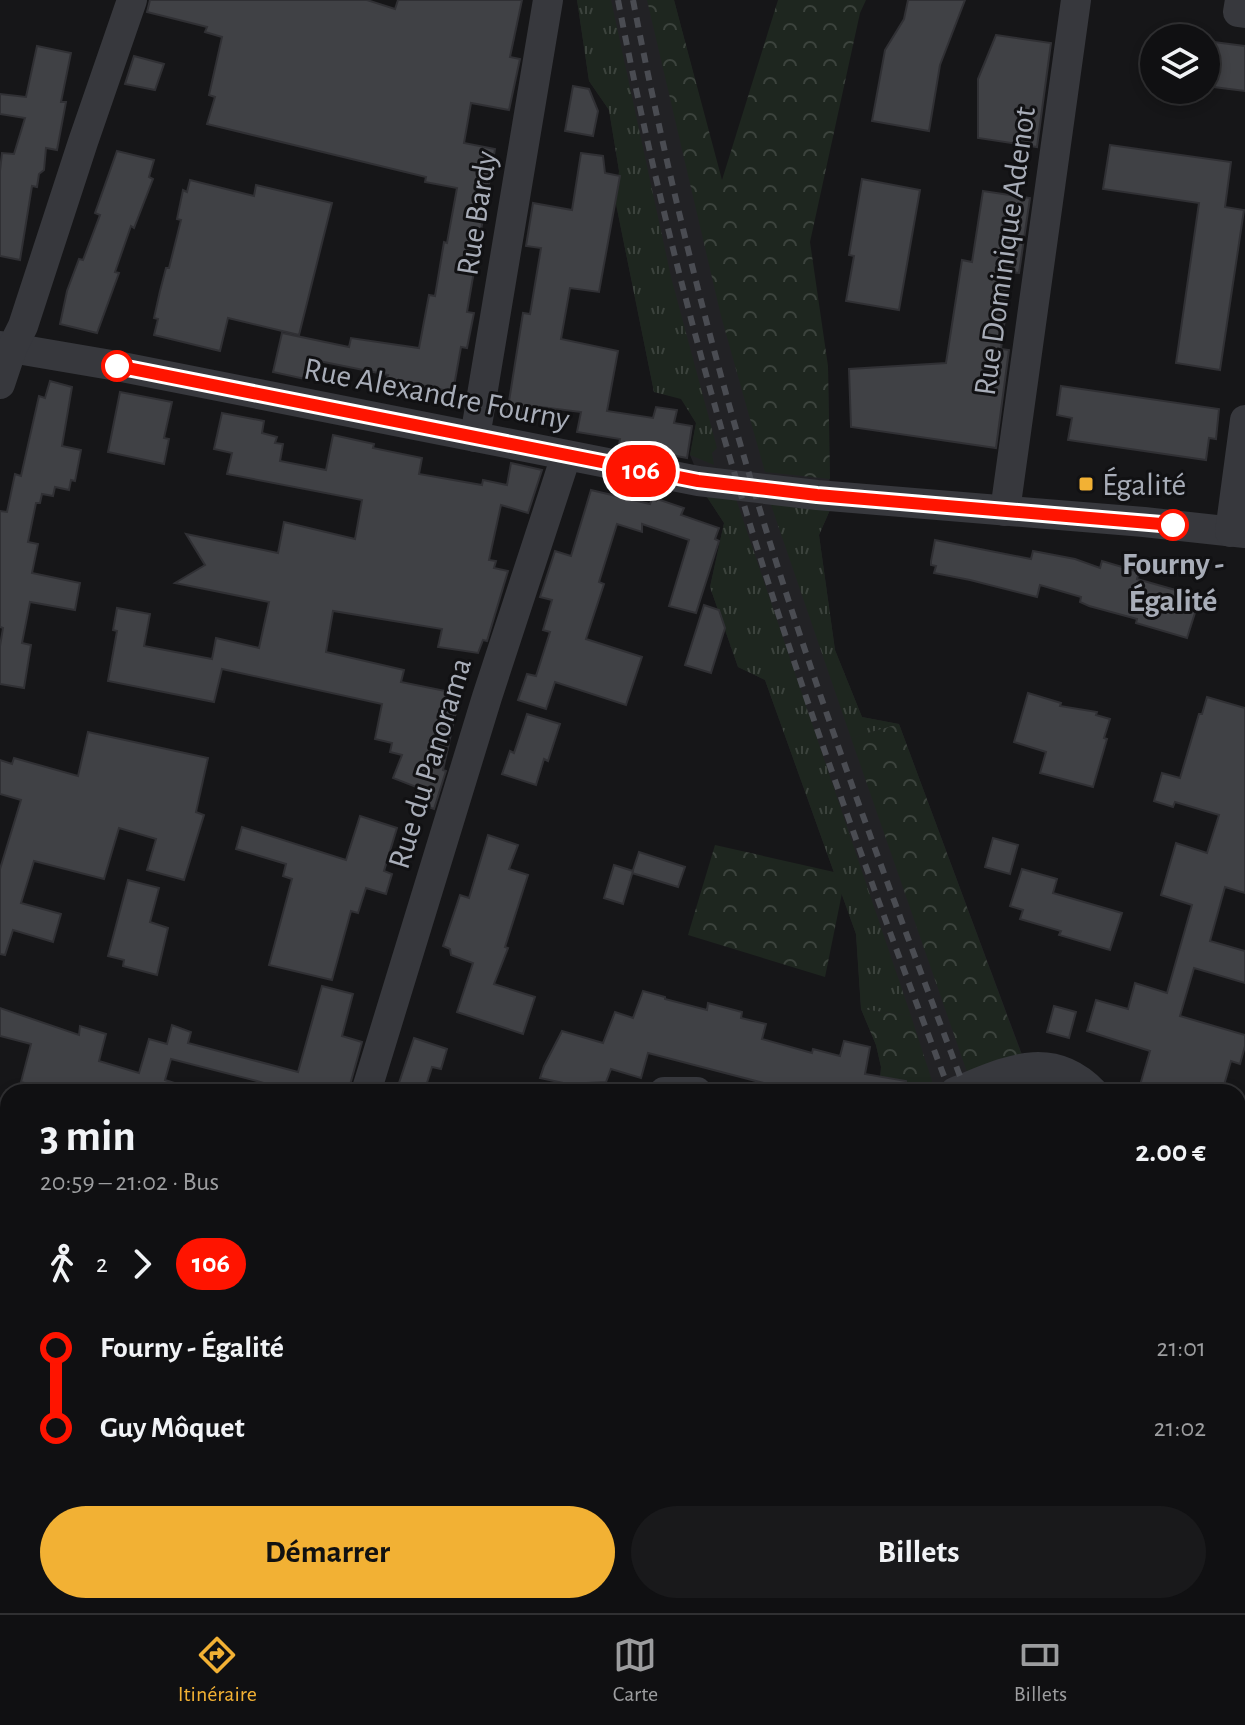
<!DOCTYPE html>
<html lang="fr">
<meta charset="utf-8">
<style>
:root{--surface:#101012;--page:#19191b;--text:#f1f3f6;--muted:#9c9d9f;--line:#303032;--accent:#f2b134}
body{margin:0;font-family:"Alegreya Sans",sans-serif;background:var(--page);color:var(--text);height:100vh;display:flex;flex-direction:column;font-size:30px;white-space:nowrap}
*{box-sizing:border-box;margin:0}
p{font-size:26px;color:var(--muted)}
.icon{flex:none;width:44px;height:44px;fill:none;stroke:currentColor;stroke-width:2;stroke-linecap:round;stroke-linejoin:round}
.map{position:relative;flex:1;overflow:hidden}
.sheet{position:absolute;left:0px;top:1084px;width:1246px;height:530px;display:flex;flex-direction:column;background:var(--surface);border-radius:24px 24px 0 0;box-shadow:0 4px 12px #0003,0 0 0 2px var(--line)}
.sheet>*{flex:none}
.badge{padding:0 16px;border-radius:26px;font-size:28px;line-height:52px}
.buttons{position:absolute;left:1140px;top:24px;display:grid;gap:16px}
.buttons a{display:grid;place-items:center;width:80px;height:80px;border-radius:50%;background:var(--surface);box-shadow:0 4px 12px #0003,0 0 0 2px var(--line);font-size:40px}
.map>.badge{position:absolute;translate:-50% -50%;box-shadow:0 0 0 4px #fff}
.legs{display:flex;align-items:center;gap:12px;height:88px;padding:0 40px;font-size:26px}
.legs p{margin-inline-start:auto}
.overview{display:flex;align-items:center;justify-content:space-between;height:136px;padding:0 40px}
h1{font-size:44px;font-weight:600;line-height:60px}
.action{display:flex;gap:16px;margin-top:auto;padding:16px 40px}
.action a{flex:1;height:92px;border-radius:48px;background:var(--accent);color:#111;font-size:32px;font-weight:600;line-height:92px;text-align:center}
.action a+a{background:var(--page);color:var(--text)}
ul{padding:0 40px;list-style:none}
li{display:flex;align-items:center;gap:28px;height:80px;font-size:30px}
li i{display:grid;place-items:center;width:12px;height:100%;margin:0 10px;background:currentColor}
li i::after{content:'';width:20px;height:20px;margin:-10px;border:6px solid;border-radius:50%;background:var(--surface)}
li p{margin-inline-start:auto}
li:first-child i{background:linear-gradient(#0000 50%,currentColor 0)}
li:last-child i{background:linear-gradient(currentColor 50%,#0000 0)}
.tab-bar{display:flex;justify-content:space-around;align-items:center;height:112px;border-top:2px solid var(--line);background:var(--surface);font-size:22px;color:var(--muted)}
.tab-bar a{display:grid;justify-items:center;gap:4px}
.tab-bar .current{color:var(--accent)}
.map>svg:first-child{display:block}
</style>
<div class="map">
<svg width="1245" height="1613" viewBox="0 0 1245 1613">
<defs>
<pattern id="grass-tufts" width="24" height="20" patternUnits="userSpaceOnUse" patternTransform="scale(2)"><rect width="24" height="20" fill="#1e261f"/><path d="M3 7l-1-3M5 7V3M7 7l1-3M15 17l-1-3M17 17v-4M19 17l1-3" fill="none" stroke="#3c433d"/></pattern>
<pattern id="forest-crowns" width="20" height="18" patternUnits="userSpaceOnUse" patternTransform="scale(2)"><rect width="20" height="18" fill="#1e261f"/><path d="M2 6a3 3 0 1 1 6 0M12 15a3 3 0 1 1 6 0" fill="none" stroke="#3c433d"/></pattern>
</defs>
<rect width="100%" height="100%" fill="#161618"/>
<path fill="#222225" d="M 577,0 L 674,0 L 719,172 L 782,379 L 828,366 L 830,510 L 819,535 L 835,650 L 862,717 L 899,724 L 1036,1092 L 879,1092 L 881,1067 L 876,1045 L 861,1009 L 856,934 L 765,680 L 738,667 L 710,587 L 724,523 L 707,497 L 690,455 L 696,423 L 681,398 L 654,392 L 616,204 L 619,171 L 609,110 L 589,81 Z"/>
<g fill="url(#grass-tufts)">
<path d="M 577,0 L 611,0 L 671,277 L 717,448 L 712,453 L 714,465 L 690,455 L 696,423 L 681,399 L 654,392 L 616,204 L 619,171 L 609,110 L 589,81 Z"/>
<path d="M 707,497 L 736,499 L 911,1016 L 861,1009 L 856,934 L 765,680 L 738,667 L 710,587 L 724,523 Z"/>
<path d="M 770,502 L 830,510 L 819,535 L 835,650 L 862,717 L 899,724 L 851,738 Z"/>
</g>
<g fill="url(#forest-crowns)">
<path d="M 647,0 L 674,0 L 722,180 L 778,0 L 866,0 L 860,13 L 810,242 L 828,366 L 830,479 L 765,472 L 721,316 Z"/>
<path d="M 899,724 L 1022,1056 L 967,1072 L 851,738 Z"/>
<path d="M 715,845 L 834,872 L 842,893 L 825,977 L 688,935 Z"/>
<path d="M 861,1009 L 911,1016 L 934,1087 L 921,1092 L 879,1092 L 881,1067 L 876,1045 Z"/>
<path d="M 1238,1564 C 1245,1583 1245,1594 1238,1613 L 1175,1613 L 1173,1606 L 1238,1606 Z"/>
</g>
<path fill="#1e261f" d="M 373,1606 L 1082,1606 L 1082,1613 L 385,1613 Z"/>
<g fill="#404145" stroke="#303034" stroke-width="2">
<path d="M 150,0 L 367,0 L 395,9 L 398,0 L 522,0 L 510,57 L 520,59 L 509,110 L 471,103 L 464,143 L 495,149 L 467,312 L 474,313 L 467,348 L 461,347 L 453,392 L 387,378 L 388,375 L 309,359 L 305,379 L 273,372 L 282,333 L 349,347 L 351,338 L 419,348 L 429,295 L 435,296 L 444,242 L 447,243 L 457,188 L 425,182 L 426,177 L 207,124 L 215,97 L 209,95 L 222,37 L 205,32 L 207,27 L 147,12 Z"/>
<path d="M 908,0 L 965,0 L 940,65 L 929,131 L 872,121 L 885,50 L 904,19 Z"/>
<path d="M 996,35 L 1051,43 L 1037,147 L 978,138 L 978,79 Z"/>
<path d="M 1206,41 L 1245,46 L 1245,91 L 1206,86 Z"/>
<path d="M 37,46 L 71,53 L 61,102 L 66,102 L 57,150 L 46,148 L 44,170 L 39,174 L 37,187 L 32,186 L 20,260 L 0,256 L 0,171 L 2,153 L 14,154 L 25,118 L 0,114 L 0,94 L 26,97 Z"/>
<path d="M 134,56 L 164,64 L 155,90 L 125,84 Z"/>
<path d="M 573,86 L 589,89 L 598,111 L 593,136 L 565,131 Z"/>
<path d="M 1110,145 L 1231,162 L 1225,207 L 1244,210 L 1220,370 L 1176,363 L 1199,203 L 1103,189 Z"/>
<path d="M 117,151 L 154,160 L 149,177 L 153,179 L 134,228 L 131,226 L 115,272 L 119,273 L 97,333 L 60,324 L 67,291 L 79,259 L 83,260 L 100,215 L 95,213 Z"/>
<path d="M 581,153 L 603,156 L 605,173 L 620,176 L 599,292 L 570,288 L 561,339 L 618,351 L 607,411 L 653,418 L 656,407 L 677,410 L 674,423 L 692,426 L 687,458 L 619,445 L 620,439 L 577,432 L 581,412 L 534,406 L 532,418 L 507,414 L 523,313 L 530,314 L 541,248 L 526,246 L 533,203 L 572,210 Z"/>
<path d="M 862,179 L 920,190 L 899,310 L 846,301 L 854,256 L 849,255 Z"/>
<path d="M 190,180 L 254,196 L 256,185 L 332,203 L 299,335 L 228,318 L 220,351 L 154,335 L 158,319 L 154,318 L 160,291 L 166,268 L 169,268 L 181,220 L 177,219 L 183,190 L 187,192 Z"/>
<path d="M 983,191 L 1030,198 L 1019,273 L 1011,272 L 1001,349 L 1009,350 L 996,448 L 851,427 L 849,369 L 946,363 L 962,260 L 972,262 Z"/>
<path d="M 50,381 L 72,387 L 62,446 L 81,450 L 75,481 L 71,480 L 69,490 L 55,487 L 53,496 L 42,494 L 40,503 L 36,503 L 28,542 L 38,544 L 32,573 L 80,583 L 75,610 L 30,602 L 22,643 L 31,645 L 24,688 L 0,684 L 0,646 L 3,628 L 0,627 L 0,511 L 7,512 L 15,474 L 21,476 L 39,396 L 45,398 Z"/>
<path d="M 1061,386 L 1219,409 L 1216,439 L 1209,438 L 1206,460 L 1068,440 L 1072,418 L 1057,415 Z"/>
<path d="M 120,392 L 172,402 L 164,438 L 169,439 L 164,464 L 108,452 Z"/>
<path d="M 222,413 L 264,421 L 262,433 L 277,437 L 275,443 L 283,444 L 280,461 L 326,470 L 333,435 L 374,444 L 373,448 L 422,458 L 419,474 L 482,485 L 483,480 L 507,485 L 511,463 L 542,470 L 528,513 L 501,505 L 489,560 L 496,561 L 494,568 L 508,571 L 487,641 L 483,640 L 478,653 L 438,647 L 442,629 L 333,611 L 326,652 L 404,670 L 401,682 L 460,694 L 443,770 L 446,771 L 434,809 L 414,802 L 419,788 L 393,778 L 402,755 L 390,752 L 392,743 L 375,739 L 382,704 L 222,669 L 214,702 L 108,681 L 117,631 L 113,630 L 117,608 L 150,614 L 144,646 L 212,659 L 216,638 L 259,648 L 269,602 L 175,583 L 205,565 L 186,534 L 278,553 L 284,522 L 355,539 L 362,500 L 227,474 L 232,453 L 214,449 Z"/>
<path d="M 591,490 L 650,504 L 652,499 L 656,501 L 657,499 L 684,508 L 681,515 L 719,528 L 715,539 L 719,541 L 696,613 L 669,606 L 689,540 L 642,524 L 642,532 L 617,524 L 599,582 L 604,584 L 586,639 L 642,657 L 626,705 L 555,682 L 546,709 L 518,700 L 527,674 L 536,676 L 550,632 L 543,630 L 552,600 L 540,597 L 555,551 L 571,556 Z"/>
<path d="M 935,540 L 1031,559 L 1033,551 L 1075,559 L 1100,568 L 1102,561 L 1139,572 L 1137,579 L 1200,597 L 1187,638 L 1136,623 L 1137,619 L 1089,606 L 1080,602 L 1081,597 L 1040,585 L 1037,597 L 970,580 L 934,573 L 936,566 L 931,565 L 931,561 Z"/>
<path d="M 704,605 L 719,610 L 725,628 L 711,673 L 685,665 Z"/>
<path d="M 1028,693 L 1061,703 L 1060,706 L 1097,712 L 1096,715 L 1110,719 L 1104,738 L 1107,739 L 1093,787 L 1040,773 L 1046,752 L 1014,742 Z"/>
<path d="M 1207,697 L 1245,708 L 1245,893 L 1225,887 L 1210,941 L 1245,951 L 1245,983 L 1194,968 L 1180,1016 L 1245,1035 L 1245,1046 L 1240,1064 L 1231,1061 L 1222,1092 L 1138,1092 L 1150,1051 L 1087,1031 L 1096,1000 L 1128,1009 L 1135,983 L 1167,993 L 1192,905 L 1161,895 L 1176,843 L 1207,853 L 1219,815 L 1175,802 L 1173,807 L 1154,801 L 1162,773 L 1180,778 L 1199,714 L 1202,714 Z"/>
<path d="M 527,714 L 560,724 L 548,761 L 544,759 L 536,785 L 502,774 L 510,751 L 514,753 Z"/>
<path d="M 88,732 L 208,758 L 196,812 L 204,815 L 184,880 L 147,870 L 156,839 L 119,828 L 104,879 L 34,861 L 21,903 L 61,914 L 53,942 L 13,930 L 5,955 L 0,954 L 0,869 L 21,800 L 0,794 L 0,760 L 12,764 L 14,758 L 78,776 Z"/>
<path d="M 360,816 L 397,828 L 384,871 L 392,874 L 386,894 L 366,888 L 358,913 L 351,911 L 332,980 L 269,965 L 292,879 L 283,876 L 286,864 L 236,849 L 242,827 L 346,860 Z"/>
<path d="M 488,835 L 518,845 L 509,869 L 528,875 L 505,947 L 508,948 L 494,984 L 535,997 L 523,1034 L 457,1012 L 473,963 L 451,955 L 450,949 L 443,946 L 460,895 L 469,898 Z"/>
<path d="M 993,838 L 1018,845 L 1010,874 L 985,867 Z"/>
<path d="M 639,852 L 685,867 L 678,887 L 632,873 Z"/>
<path d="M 614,865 L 633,871 L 623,904 L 604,898 Z"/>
<path d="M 1022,869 L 1057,879 L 1053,893 L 1122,913 L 1110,950 L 1059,935 L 1061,931 L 1020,919 L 1023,910 L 1010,906 Z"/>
<path d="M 128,880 L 159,888 L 150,922 L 168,928 L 157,975 L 123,966 L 124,960 L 108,956 Z"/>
<path d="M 322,986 L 353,994 L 342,1036 L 362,1042 L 348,1092 L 293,1092 L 257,1081 L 171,1059 L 165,1080 L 187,1087 L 186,1092 L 57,1092 L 21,1082 L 31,1044 L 0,1036 L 0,1008 L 79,1035 L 80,1026 L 106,1034 L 99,1061 L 139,1073 L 149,1039 L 167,1044 L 172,1025 L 191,1032 L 188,1043 L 298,1072 Z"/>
<path d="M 643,991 L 665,997 L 665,999 L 707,1010 L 708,1003 L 742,1012 L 741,1018 L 766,1024 L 762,1039 L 812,1053 L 813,1049 L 840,1056 L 844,1041 L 870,1047 L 865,1074 L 906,1081 L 906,1092 L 810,1092 L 775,1086 L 648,1053 L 641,1078 L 611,1069 L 606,1082 L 568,1084 L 540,1078 L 544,1066 L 562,1031 L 603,1043 L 615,1012 L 633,1018 Z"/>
<path d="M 1054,1006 L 1076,1012 L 1069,1038 L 1047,1032 Z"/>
<path d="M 414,1038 L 447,1049 L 441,1069 L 432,1067 L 424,1092 L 396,1092 Z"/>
</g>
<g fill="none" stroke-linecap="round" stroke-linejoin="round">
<g stroke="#37383d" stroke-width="30">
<path d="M 1240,0 L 1238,12 L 1245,13"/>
<path d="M 0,346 L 117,366 L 698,481 L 817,495 L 1144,522 L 1245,533"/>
<path d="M 0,384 L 12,348 L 23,326 L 83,142 L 132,0"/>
<path d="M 475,437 L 548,0"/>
<path d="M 1005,511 L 1076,0"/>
<path d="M 1230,532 L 1245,420"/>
<path d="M 366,1092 L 487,697 L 566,456"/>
<path d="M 664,1092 L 697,1092"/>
<path d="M 955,1092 C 1004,1073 1049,1047 1093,1092"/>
<path d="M 0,1156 L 8,1157"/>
<path d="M 1238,1265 L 1245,1268"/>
<path d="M 315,1606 L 327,1613"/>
<path d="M 100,1613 L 103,1606"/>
</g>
<g stroke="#4a4c52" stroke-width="6" stroke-dasharray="10 8" stroke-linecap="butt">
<path d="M 618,0 C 659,213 716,425 784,631 C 835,786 892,939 950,1092"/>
<path d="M 633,0 C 668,180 713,359 767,533 C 826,722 896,907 966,1092"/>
<path d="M 1144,1606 L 1147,1613"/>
<path d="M 1160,1606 L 1162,1613"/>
</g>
</g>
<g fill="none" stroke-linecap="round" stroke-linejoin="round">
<g stroke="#fff" stroke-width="18">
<path id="line-1" d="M 117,366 L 698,481 L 817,495 L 1173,525"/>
</g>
<use href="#line-1" stroke="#ff1400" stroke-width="12"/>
</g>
<g fill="#fff" stroke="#ff1400" stroke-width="4">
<circle cx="117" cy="366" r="14"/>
<circle cx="1173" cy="525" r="14"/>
</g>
<rect fill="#f2b134" stroke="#111113" stroke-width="3" x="1078" y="476" width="16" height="16" rx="4"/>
<g text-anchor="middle" stroke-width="6" stroke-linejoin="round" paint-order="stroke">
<g font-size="32" fill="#a8adb8" stroke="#111113">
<text transform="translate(476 213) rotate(-81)" y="11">Rue Bardy</text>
<text transform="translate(1004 251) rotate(-82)" y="11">Rue Dominique Adenot</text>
<text transform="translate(437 393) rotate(11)" y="11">Rue Alexandre Fourny</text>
<text transform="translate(429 763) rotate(-73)" y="11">Rue du Panorama</text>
</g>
<g font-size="32" fill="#a8adb8" stroke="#111113" text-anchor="start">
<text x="1102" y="495">Égalité</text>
</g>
<g font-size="32" font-weight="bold" fill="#a8adb8" stroke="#111113">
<text x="1173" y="574">Fourny -<tspan x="1173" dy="37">Égalité</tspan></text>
</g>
</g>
</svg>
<div class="buttons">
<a><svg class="icon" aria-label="layers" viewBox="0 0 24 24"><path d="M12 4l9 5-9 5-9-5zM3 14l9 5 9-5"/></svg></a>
</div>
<b class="badge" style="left:641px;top:471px;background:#ff1400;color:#fff">106</b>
<section class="sheet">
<div class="overview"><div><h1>3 min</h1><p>20:59 – 21:02 · Bus</p></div><b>2.00 €</b></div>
<div class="legs"><svg class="icon" aria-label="walk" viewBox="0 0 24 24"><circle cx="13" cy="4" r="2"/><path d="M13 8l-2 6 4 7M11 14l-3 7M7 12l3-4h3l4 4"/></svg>2<svg class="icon" aria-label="forward" viewBox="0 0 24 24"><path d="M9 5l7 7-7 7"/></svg><b class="badge" style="background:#ff1400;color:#fff">106</b></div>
<ul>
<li><i style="color:#ff1400"></i><b>Fourny - Égalité</b><p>21:01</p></li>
<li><i style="color:#ff1400"></i><b>Guy Môquet</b><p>21:02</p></li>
</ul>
<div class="action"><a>Démarrer</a><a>Billets</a></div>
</section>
</div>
<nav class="tab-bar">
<a class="current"><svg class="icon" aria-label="directions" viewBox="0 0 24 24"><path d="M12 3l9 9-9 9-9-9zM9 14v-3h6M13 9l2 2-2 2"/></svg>Itinéraire</a>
<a><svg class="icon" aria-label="map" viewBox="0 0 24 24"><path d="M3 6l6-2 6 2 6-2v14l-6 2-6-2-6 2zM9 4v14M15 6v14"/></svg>Carte</a>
<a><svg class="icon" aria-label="tickets" viewBox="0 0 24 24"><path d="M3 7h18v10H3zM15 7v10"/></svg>Billets</a>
</nav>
